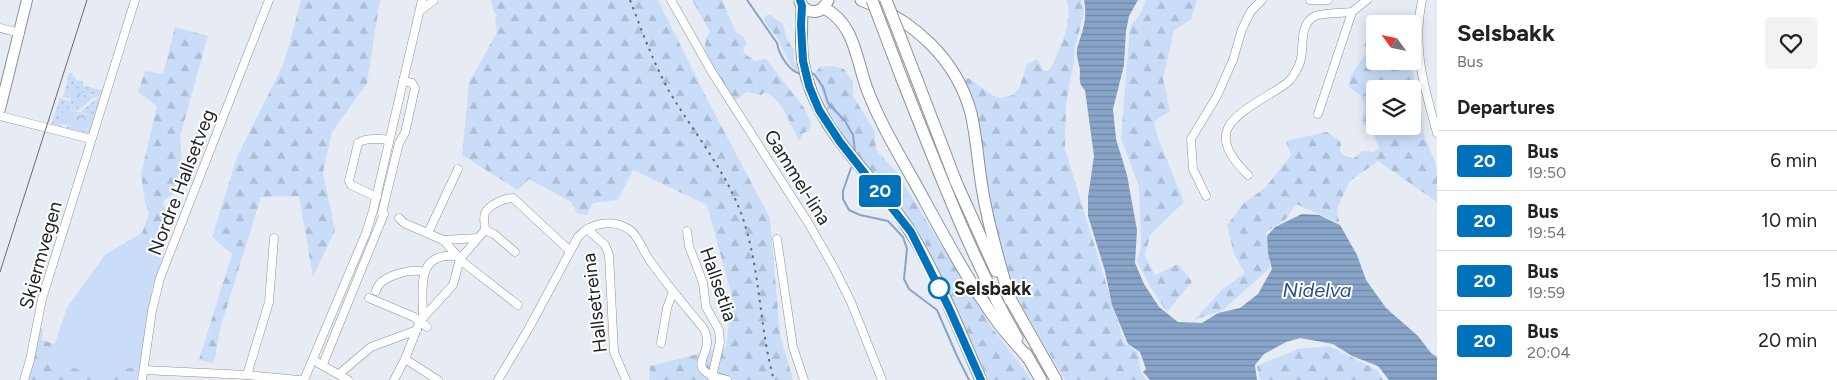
<!DOCTYPE html>
<style>
:root{--surface:#fff;--page:#f2f2f2;--text:#222;--muted:#767676;--line:#e0e0e0}
body{margin:0;font-family:Figtree,sans-serif;background:var(--page);color:var(--text);height:100vh;display:flex;flex-direction:column;font-size:19px;white-space:nowrap}
*{box-sizing:border-box;margin:0}
p{font-size:16px;color:var(--muted)}
.icon{flex:none;width:28px;height:28px;fill:none;stroke:currentColor;stroke-width:2;stroke-linecap:round;stroke-linejoin:round}
.map{position:relative;flex:1;overflow:hidden}
.side{display:flex;flex-direction:column;background:var(--surface);width:400px}
.side>*{flex:none}
.badge{padding:0 10px;border-radius:4px;font-size:18px;line-height:32px}
.needle{width:32px;rotate:303deg}
.tools{position:absolute;left:1366px;top:15px;display:grid;gap:10px}
.tools a{display:grid;place-items:center;width:55px;height:55px;border-radius:5px;background:var(--surface);box-shadow:0 2px 12px #0003;font-size:25px}
.map>.badge{position:absolute;translate:-50% -50%;box-shadow:0 0 0 2px #fff}
h2{padding:0 20px;font-size:19px;line-height:45px}
.round{display:grid;place-items:center;flex:none;width:52px;height:52px;border-radius:5px;background:var(--page)}
.overview{display:flex;align-items:center;justify-content:space-between;height:85px;padding:0 20px}
h1{font-size:24px;font-weight:700;line-height:38px}
ul{padding:0;list-style:none}
li{display:flex;align-items:center;gap:15px;height:60px;padding:0 20px;border-top:1px solid var(--line)}
li div{flex:1}
li b{display:block;font-size:19px}
li em{font-style:normal}
li .badge{min-width:55px;font-weight:700;text-align:center}
main{display:flex;flex:1;min-height:0}
.map>svg:first-child{display:block}
</style>
<main>
<div class="map">
<svg width="1437" height="380" viewBox="0 0 1437 380">
<defs>
<pattern id="grass-dots" width="8" height="8" patternUnits="userSpaceOnUse" patternTransform="scale(1.25)"><rect width="8" height="8" fill="#c9ddf8"/><path d="M2 2h.1M6 6h.1" fill="none" stroke="#acbdd4" stroke-width="1.8" stroke-linecap="round"/></pattern>
<pattern id="forest-firs" width="22" height="20" patternUnits="userSpaceOnUse" patternTransform="scale(1.25)"><rect width="22" height="20" fill="#c9ddf8"/><path d="M5 1l3.5 6h-7zM16 11l3.5 6h-7z" fill="#acbdd4"/></pattern>
<pattern id="park-crowns" width="20" height="18" patternUnits="userSpaceOnUse" patternTransform="scale(1.25)"><rect width="20" height="18" fill="#c9ddf8"/><path d="M2 6a3 3 0 1 1 6 0M12 15a3 3 0 1 1 6 0" fill="none" stroke="#acbdd4"/></pattern>
<pattern id="water-rules" width="6" height="5" patternUnits="userSpaceOnUse" patternTransform="scale(1.25)"><rect width="6" height="5" fill="#89a4c9"/><path d="M0 2.5h6" fill="none" stroke="#7085a3"/></pattern>
</defs>
<rect width="100%" height="100%" fill="#e7ecf4"/>
<g fill="url(#grass-dots)">
<path d="M 69,73 L 73,73 L 72,75 L 77,80 L 83,81 L 82,85 L 100,90 L 104,88 L 102,96 L 94,97 L 92,95 C 87,94 74,91 70,92 L 69,98 L 63,97 Z"/>
<path d="M 60,98 L 68,101 L 76,99 L 80,109 L 78,111 L 67,110 L 61,128 L 51,125 Z"/>
<path d="M 98,98 L 101,100 L 91,132 L 83,134 L 64,129 L 69,126 L 84,130 L 88,129 L 92,121 L 88,114 L 82,112 L 82,110 Z"/>
</g>
<g fill="url(#forest-firs)" fill-rule="evenodd">
<path d="M 301,0 L 380,0 L 367,83 L 332,132 L 323,172 L 335,230 L 313,277 L 299,196 L 261,197 L 220,329 L 214,363 L 199,360 L 232,254 L 212,237 L 237,157 L 284,63 Z"/>
<path d="M 491,0 L 658,0 L 707,99 L 770,218 L 780,334 L 793,380 L 649,380 L 650,366 L 726,347 L 732,297 L 707,205 L 633,170 L 618,200 L 593,203 L 587,215 L 578,214 L 571,202 L 529,179 L 518,190 L 462,155 L 469,83 L 497,32 L 495,20 L 497,16 L 493,10 Z"/>
<path d="M 692,0 L 722,0 L 736,32 L 743,36 L 747,44 L 743,48 L 745,54 L 755,61 L 766,59 L 805,109 L 811,123 L 809,131 L 803,133 L 799,141 C 790,124 783,100 765,92 L 761,95 L 747,92 L 734,101 L 704,55 L 706,38 L 710,32 Z"/>
<path d="M 1066,0 L 1081,0 L 1084,14 L 1075,46 L 1074,61 L 1066,104 L 1065,149 L 1124,342 L 1138,353 L 1141,372 L 1147,380 L 1065,380 L 1023,308 L 1007,271 L 995,234 L 994,219 L 984,184 L 979,121 L 974,103 L 964,80 L 968,78 L 994,96 L 1001,98 L 1013,95 L 1020,86 L 1027,64 L 1037,59 L 1044,71 L 1050,70 C 1058,53 1075,19 1066,0 Z"/>
<path d="M 1146,0 L 1197,0 L 1191,19 L 1174,31 L 1163,78 L 1170,111 L 1154,122 L 1158,138 L 1184,202 L 1150,235 L 1145,256 L 1155,275 L 1178,264 L 1192,282 L 1167,312 L 1152,290 L 1137,261 L 1141,245 L 1139,187 L 1121,138 L 1130,27 L 1140,14 Z"/>
<path d="M 767,15 L 770,15 L 783,24 L 787,40 L 794,50 L 794,61 L 798,67 L 796,71 C 787,62 784,50 777,38 C 773,31 765,26 765,17 Z"/>
<path d="M 175,27 L 208,36 L 180,136 L 182,163 L 173,194 L 165,199 L 163,204 L 166,208 L 155,247 L 163,255 L 151,292 L 137,380 L 26,380 L 40,327 L 43,330 L 42,340 L 55,344 L 67,308 L 105,255 L 142,233 L 149,213 L 145,202 L 141,174 L 157,106 L 138,92 L 145,71 L 163,74 Z"/>
<path d="M 1367,39 L 1375,39 L 1375,61 L 1411,61 L 1424,134 L 1437,168 L 1437,202 L 1378,161 L 1350,181 L 1337,209 L 1339,223 L 1296,204 L 1286,219 L 1266,232 L 1270,268 L 1223,310 L 1194,320 L 1224,288 L 1245,273 L 1234,254 L 1227,225 L 1244,203 L 1265,188 L 1291,155 L 1286,141 L 1327,132 L 1339,140 L 1341,145 L 1340,151 L 1342,154 L 1353,159 L 1363,151 L 1373,152 L 1379,149 L 1374,134 L 1363,124 L 1362,119 L 1365,107 L 1361,96 L 1349,87 L 1351,75 L 1369,49 L 1364,46 ZM 1375,89 L 1412,89 L 1412,126 L 1375,126 Z"/>
<path d="M 833,66 L 844,69 L 853,81 L 853,96 L 875,132 L 876,150 L 896,171 L 990,325 L 1032,380 L 989,380 L 925,244 L 904,212 L 843,135 L 827,108 L 815,73 L 820,67 Z"/>
<path d="M 1329,346 L 1377,370 L 1383,380 L 1260,380 L 1257,366 L 1298,349 Z"/>
</g>
<g fill="url(#park-crowns)">
<path d="M 76,90 L 78,93 L 79,92 L 83,95 L 86,93 L 94,97 L 80,109 L 74,105 L 76,99 L 70,100 L 70,92 Z"/>
<path d="M 70,110 L 90,115 L 92,121 L 91,126 L 84,130 L 63,124 C 58,116 62,109 70,110 Z"/>
</g>
<path fill="#c9ddf8" d="M 142,233 L 163,255 L 152,289 L 140,367 C 121,369 99,374 80,370 C 70,367 60,361 51,356 L 67,308 L 105,255 Z"/>
<path fill="url(#water-rules)" d="M 1084,0 L 1138,0 L 1129,16 L 1126,31 L 1124,65 L 1113,109 L 1116,139 L 1127,175 L 1137,230 L 1135,263 L 1144,284 L 1159,307 L 1178,322 L 1202,323 L 1218,313 L 1240,308 L 1258,294 L 1272,269 L 1268,253 L 1267,236 L 1275,227 L 1302,214 L 1319,215 L 1340,225 L 1357,255 L 1366,280 L 1386,308 L 1418,336 L 1431,353 L 1437,357 L 1437,380 L 1389,380 L 1378,366 L 1352,356 L 1333,344 L 1300,338 L 1286,342 L 1264,354 L 1255,365 L 1257,380 L 1150,380 L 1143,372 L 1146,369 L 1140,352 L 1128,344 L 1112,305 L 1105,271 L 1088,216 L 1088,197 L 1094,156 L 1085,90 C 1076,82 1082,75 1079,65 C 1078,60 1076,55 1077,49 C 1082,31 1088,20 1084,0 Z"/>
<g fill="none" stroke-linecap="round" stroke-linejoin="round">
<g stroke="#89a4c9" stroke-width="2">
<path d="M 747,0 L 777,43 C 779,55 790,73 802,74"/>
<path d="M 810,73 L 814,74 L 823,87 L 828,103 L 845,121 L 853,135 L 855,152"/>
<path d="M 851,168 L 843,191 L 843,199 L 849,210 L 860,215 L 888,221 L 903,237 L 907,249 L 904,279 L 909,289 L 937,310 L 957,356 L 969,380"/>
</g>
<g stroke="#8c9198" stroke-width="9">
<g id="minor">
<path d="M 671,0 L 713,74 L 809,224 L 834,268 L 851,302 L 882,380"/>
<path d="M 1310,0 L 1328,0"/>
<path d="M 1422,0 C 1412,49 1424,86 1437,133"/>
<path d="M 420,11 L 434,0"/>
<path d="M 0,28 L 20,33"/>
<path d="M 1318,114 L 1352,12 L 1367,0"/>
<path d="M 0,116 L 91,139"/>
<path d="M 1248,175 C 1206,133 1229,119 1270,94 C 1276,90 1284,86 1289,81 C 1294,76 1300,65 1301,58 C 1304,45 1299,24 1315,16 C 1323,13 1343,13 1352,12"/>
<path d="M 1206,196 L 1193,169 L 1191,139 L 1217,96 L 1233,60 L 1242,29 L 1251,11 L 1262,0"/>
<path d="M 377,197 L 351,185 L 349,181 L 358,143 C 366,137 380,139 389,140"/>
<path d="M 382,213 L 399,143 L 405,133 L 415,88 L 412,83 L 403,81"/>
<path d="M 399,218 L 404,223 L 443,240 L 464,263 L 518,305"/>
<path d="M 587,229 L 605,245 L 609,255 L 614,352 L 626,380"/>
<path d="M 485,230 L 494,234 L 515,252"/>
<path d="M 687,231 L 689,246 L 703,283 L 706,307 L 719,330 L 720,342 L 712,377"/>
<path d="M 428,233 L 458,169"/>
<path d="M 777,239 L 793,347 L 804,380"/>
<path d="M 443,240 L 478,238"/>
<path d="M 376,291 C 379,276 411,268 424,272"/>
<path d="M 369,298 L 414,317 L 427,327"/>
<path d="M 423,317 C 423,290 415,252 456,256"/>
<path d="M 661,343 L 667,308 L 673,291"/>
<path d="M 405,359 L 438,380"/>
<path d="M 313,360 L 348,380"/>
<path d="M 323,364 L 384,214"/>
<path d="M 144,370 L 247,375 L 299,380"/>
<path d="M 339,374 L 371,347 L 417,330"/>
<path d="M 247,375 L 269,302 L 274,238"/>
<path d="M 24,380 L 30,360 L 42,299 L 135,0"/>
<path d="M 142,380 L 152,311 L 160,278 L 269,0"/>
<path d="M 304,380 L 366,233 L 373,211 L 422,0"/>
<path d="M 394,380 L 405,359 L 420,321 L 453,285 L 460,259 L 485,230 C 485,224 483,218 485,213 C 489,205 504,198 513,198 L 570,251"/>
<path d="M 498,380 L 529,328 L 578,237 C 590,223 613,218 630,230 C 640,238 643,252 651,262 C 667,285 686,307 704,329 C 718,356 677,368 727,380"/>
</g>
</g>
<g stroke="#8c9198" stroke-width="12">
<path id="major" d="M 0,109 L 27,0"/>
</g>
<g stroke="#8c9198" stroke-width="13">
<g id="highway">
<path d="M 861,0 C 913,20 956,58 971,113 C 977,139 978,166 983,193 C 989,229 1000,264 1010,300"/>
<path d="M 800,2 C 807,16 823,14 828,0"/>
<path d="M 802,6 C 802,25 800,43 803,62 C 815,133 876,175 911,233 C 938,277 960,332 981,380"/>
<path d="M 824,8 C 855,24 856,59 867,89 C 881,126 902,159 921,194 C 945,238 969,283 999,324 C 1008,336 1019,347 1029,359"/>
<path d="M 902,79 C 937,167 970,256 1017,338"/>
<path d="M 917,80 L 956,182 L 996,271"/>
<path d="M 1008,295 L 1056,380"/>
<path d="M 1026,354 L 1041,380"/>
</g>
</g>
<use href="#minor" stroke="#fff" stroke-width="8"/>
<use href="#major" stroke="#fff" stroke-width="10"/>
<use href="#highway" stroke="#fff" stroke-width="11"/>
<path stroke="#676a6e" stroke-width="1" d="M 0,272 L 87,0"/>
<path stroke="#676a6e" stroke-width="2" stroke-dasharray="2.5 5" stroke-linecap="butt" d="M 630,0 C 642,31 653,62 669,91 C 692,130 722,166 739,208 C 761,263 758,324 774,380"/>
<g stroke="#8c9198" stroke-width="13" stroke-linecap="butt">
<g id="highway-bridge">
<path d="M 872,0 L 902,79"/>
<path d="M 886,0 L 917,80"/>
</g>
</g>
<use href="#highway-bridge" stroke="#fff" stroke-width="11"/>
</g>
<g fill="none" stroke-linecap="round" stroke-linejoin="round">
<g stroke="#fff" stroke-width="11">
<path id="line" d="M 800,0 L 802,6 L 801,25 L 803,61 L 809,86 L 819,110 L 840,142 L 911,232 L 949,308 L 981,380"/>
</g>
<use href="#line" stroke="#0072bc" stroke-width="8"/>
</g>
<circle fill="#fff" stroke="#0072bc" stroke-width="2.5" cx="939" cy="288" r="10"/>
<g text-anchor="middle" stroke-width="4" stroke-linejoin="round" paint-order="stroke">
<g font-size="19" fill="#212325" stroke="#fff">
<text transform="translate(798 177) rotate(58)" y="7">Gammel-lina</text>
<text transform="translate(181 182) rotate(-69)" y="7">Nordre Hallsetveg</text>
<text transform="translate(40 255) rotate(-74)" y="7">Skjermvegen</text>
<text transform="translate(719 284) rotate(71)" y="7">Hallsetlia</text>
<text transform="translate(594 303) rotate(-97)" y="7">Hallsetreina</text>
</g>
<g font-size="19" font-weight="bold" fill="#212325" stroke="#fff" text-anchor="start">
<text x="954" y="295">Selsbakk</text>
</g>
<g font-size="20" font-style="italic" fill="#2c5082" stroke="#fff">
<text x="1317" y="297">Nidelva</text>
</g>
</g>
</svg>
<div class="tools">
<a><svg class="needle" viewBox="-14 -14 28 28"><path d="M0-13l5 13h-10z" fill="#e53935"/><path d="M0 13l5-13h-10z" fill="#767676"/></svg></a>
<a><svg class="icon" aria-label="layers" viewBox="0 0 24 24"><path d="M12 4l9 5-9 5-9-5zM3 14l9 5 9-5"/></svg></a>
</div>
<b class="badge" style="left:880px;top:191px;background:#0072bc;color:#fff">20</b>
</div>
<section class="side">
<div class="overview"><div><h1>Selsbakk</h1><p>Bus</p></div><a class="round"><svg class="icon" aria-label="heart" viewBox="0 0 24 24"><path d="M12 20l-8-8c-3-5 5-10 8-4 3-6 11-1 8 4z"/></svg></a></div>
<h2>Departures</h2>
<ul>
<li><span class="badge" style="background:#0072bc;color:#fff">20</span><div><b>Bus</b><p>19:50</p></div><em>6 min</em></li>
<li><span class="badge" style="background:#0072bc;color:#fff">20</span><div><b>Bus</b><p>19:54</p></div><em>10 min</em></li>
<li><span class="badge" style="background:#0072bc;color:#fff">20</span><div><b>Bus</b><p>19:59</p></div><em>15 min</em></li>
<li><span class="badge" style="background:#0072bc;color:#fff">20</span><div><b>Bus</b><p>20:04</p></div><em>20 min</em></li>
</ul>
</section>
</main>
